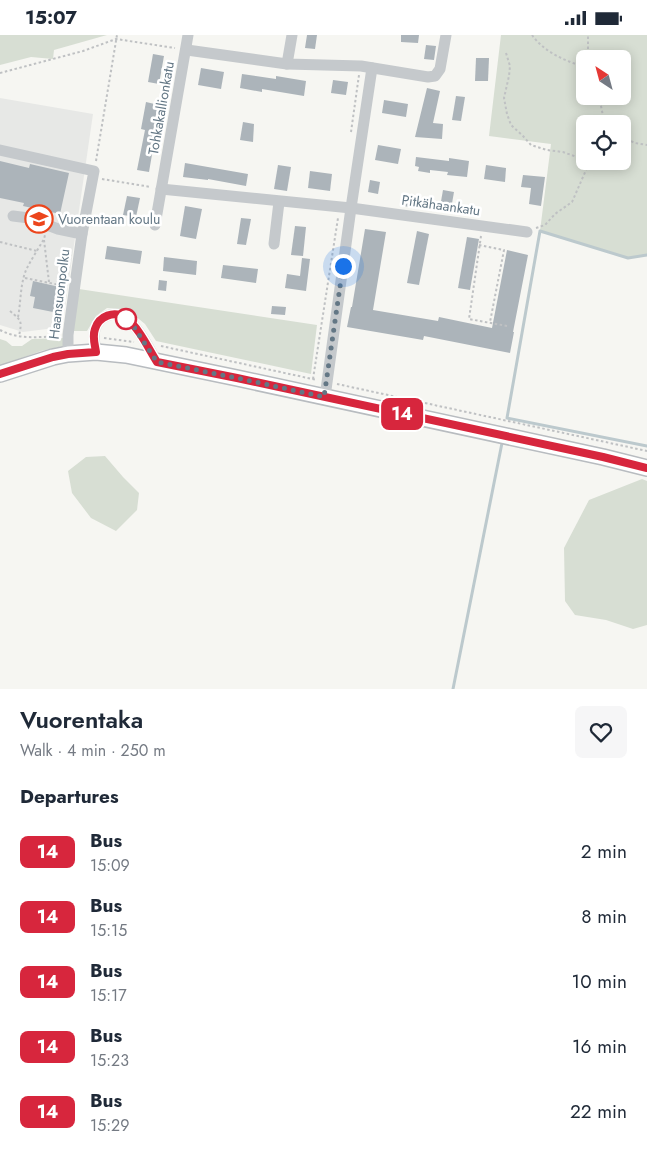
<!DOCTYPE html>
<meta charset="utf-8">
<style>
:root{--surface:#fff;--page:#f6f6f7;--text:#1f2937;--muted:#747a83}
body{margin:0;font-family:Jost,sans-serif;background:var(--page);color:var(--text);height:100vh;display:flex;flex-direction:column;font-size:19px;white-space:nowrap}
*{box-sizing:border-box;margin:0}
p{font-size:16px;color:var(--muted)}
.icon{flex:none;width:28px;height:28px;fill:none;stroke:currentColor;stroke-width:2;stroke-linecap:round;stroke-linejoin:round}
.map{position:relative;height:654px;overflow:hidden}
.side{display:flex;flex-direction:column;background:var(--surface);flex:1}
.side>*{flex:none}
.badge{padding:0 10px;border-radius:8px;font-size:18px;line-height:32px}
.needle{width:32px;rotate:324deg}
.buttons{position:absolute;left:576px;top:15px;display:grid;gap:10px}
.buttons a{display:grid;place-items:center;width:55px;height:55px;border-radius:8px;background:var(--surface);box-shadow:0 2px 12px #0003;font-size:25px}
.you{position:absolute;width:25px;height:25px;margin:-12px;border:4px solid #fff;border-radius:50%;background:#1a73e8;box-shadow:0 0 0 8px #1a73e833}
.map>.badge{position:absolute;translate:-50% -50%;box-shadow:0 0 0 2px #fff}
h2{padding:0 20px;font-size:19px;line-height:45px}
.round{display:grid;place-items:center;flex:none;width:52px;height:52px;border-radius:8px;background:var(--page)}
.head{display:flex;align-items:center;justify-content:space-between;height:85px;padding:0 20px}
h1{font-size:24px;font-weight:600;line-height:38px}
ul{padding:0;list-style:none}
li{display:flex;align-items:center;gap:15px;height:65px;padding:0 20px}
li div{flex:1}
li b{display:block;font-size:19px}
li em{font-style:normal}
li .badge{min-width:55px;font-weight:700;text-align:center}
.status{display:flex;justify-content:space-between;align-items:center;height:35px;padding:0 25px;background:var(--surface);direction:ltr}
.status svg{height:14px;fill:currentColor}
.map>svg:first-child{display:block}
</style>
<div class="status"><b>15:07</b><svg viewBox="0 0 49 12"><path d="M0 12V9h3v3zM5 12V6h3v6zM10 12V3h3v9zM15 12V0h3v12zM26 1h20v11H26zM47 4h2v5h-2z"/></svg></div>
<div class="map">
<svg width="647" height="654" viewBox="0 0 647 654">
<rect width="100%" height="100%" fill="#f6f6f2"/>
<path fill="#e7e8e6" d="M 0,63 L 93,79 L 62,292 L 23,297 L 0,290 Z"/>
<g fill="#d7ded3" fill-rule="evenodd">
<path d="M 0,0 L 107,0 L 54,15 L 53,24 L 31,22 L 0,30 Z"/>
<path d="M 501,0 L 647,0 L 647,220 L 628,223 L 540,196 L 551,109 L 489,101 ZM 585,24 L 622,24 L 622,61 L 585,61 ZM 585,89 L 622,89 L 622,126 L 585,126 Z"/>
<path d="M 79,254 L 317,290 L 311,339 L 156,306 L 145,289 L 134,280 L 121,274 L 107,273 L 96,281 L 87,296 L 72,296 Z"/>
<path d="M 63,303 L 63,311 L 41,316 L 0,331 L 0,304 L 6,306 L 12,311 L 22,311 L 32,304 Z"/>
<path d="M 105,421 L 123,442 L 139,458 L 137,475 L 116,496 L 91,483 L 72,458 L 68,436 L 86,422 Z"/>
<path d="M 642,444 L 647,446 L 647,590 L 633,594 L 606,585 L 575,580 L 565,566 L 564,513 L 589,465 Z"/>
</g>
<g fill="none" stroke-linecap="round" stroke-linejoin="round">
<g stroke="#bcc9cd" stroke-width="3">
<path d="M 647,220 L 628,223 L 540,196 L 507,383 L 647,411"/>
<path d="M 453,654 L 502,408"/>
</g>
</g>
<g fill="#acb4ba">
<path d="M 307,0 L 317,0 L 315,14 L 305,13 Z"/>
<path d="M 401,0 L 419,0 L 418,8 L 401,7 Z"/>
<path d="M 426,10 L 436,11 L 434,25 L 424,24 Z"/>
<path d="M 153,19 L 164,21 L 159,49 L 148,47 Z"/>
<path d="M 476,23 L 489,23 L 488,46 L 475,46 Z"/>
<path d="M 201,33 L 224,37 L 221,54 L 198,50 Z"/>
<path d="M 242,39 L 276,44 L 276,41 L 306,46 L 304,61 L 262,54 L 262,57 L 240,53 Z"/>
<path d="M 333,45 L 348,47 L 346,60 L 331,58 Z"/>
<path d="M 427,53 L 440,56 L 433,88 L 443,89 L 442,104 L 415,102 Z"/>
<path d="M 456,61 L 465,62 L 461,86 L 452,85 Z"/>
<path d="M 384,65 L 408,69 L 406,82 L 382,78 Z"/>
<path d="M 146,67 L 159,70 L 152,107 L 154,108 L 149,137 L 137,135 L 145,95 L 141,94 Z"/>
<path d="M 243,87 L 254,89 L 253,107 L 240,105 Z"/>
<path d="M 378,110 L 401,114 L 398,129 L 375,125 Z"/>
<path d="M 416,122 L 449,126 L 449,123 L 469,126 L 467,142 L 447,140 L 448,137 L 430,135 L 430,138 L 418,136 L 419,132 L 415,131 Z"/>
<path d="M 0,126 L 29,133 L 30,129 L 69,138 L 60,179 L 23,171 L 24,168 L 0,163 Z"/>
<path d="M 185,128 L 248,139 L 246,151 L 208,144 L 208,145 L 183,142 Z"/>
<path d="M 278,130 L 291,132 L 287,156 L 274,154 Z"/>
<path d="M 486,130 L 506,133 L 505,147 L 484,144 Z"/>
<path d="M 310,136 L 332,139 L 330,156 L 308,153 Z"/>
<path d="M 523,140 L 545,142 L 541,171 L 529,169 L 531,153 L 521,152 Z"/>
<path d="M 370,145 L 380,147 L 378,159 L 368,157 Z"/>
<path d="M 443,155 L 454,157 L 451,174 L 440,172 Z"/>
<path d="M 127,161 L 140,163 L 136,182 L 123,180 Z"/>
<path d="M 405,161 L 416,162 L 414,173 L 404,171 Z"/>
<path d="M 185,171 L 202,174 L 196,204 L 180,201 Z"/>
<path d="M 241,183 L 251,184 L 246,210 L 237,209 Z"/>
<path d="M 295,191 L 306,192 L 303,221 L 291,220 Z"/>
<path d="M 365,194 L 386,197 L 373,275 L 438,286 L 439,282 L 492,293 L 507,215 L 528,220 L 513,297 L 514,297 L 510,318 L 424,301 L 423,305 L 347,292 L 351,272 L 352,272 Z"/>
<path d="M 417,196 L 429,199 L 419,250 L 407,248 Z"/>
<path d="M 467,202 L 479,204 L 470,255 L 458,253 Z"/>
<path d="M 107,211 L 142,216 L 140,229 L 105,224 Z"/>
<path d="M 164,222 L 197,226 L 196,240 L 163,236 Z"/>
<path d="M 302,223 L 310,224 L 306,256 L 285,253 L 287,239 L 300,241 Z"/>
<path d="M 223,230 L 258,234 L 256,248 L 221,243 Z"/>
<path d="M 159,245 L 167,246 L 166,256 L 158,255 Z"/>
<path d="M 33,246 L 64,253 L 60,268 L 55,267 L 53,277 L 33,273 L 35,262 L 30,261 Z"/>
<path d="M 272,271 L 286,272 L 285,280 L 271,279 Z"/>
</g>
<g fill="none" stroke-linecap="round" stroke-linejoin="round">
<g stroke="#b8bcc0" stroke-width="18">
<path id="major" d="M 0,339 L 53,322 L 68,319 L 96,317 L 126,320 L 237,343 L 603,422 L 647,433"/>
</g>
<g stroke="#bfc1c3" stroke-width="2" stroke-dasharray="2.5 2.5" stroke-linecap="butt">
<path d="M 532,0 C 544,17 565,26 585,32"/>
<path d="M 506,18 L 510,31 L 509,41 L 504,63 L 507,79 L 511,90 L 523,101 L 531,110 L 547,115 L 563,117 L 585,125"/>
<path d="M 588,24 L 588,0"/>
<path d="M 0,38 L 83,16 L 116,4 L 175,13"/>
<path d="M 599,61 L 603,81 L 611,89"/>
<path d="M 351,97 L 359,40"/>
<path d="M 622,102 L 635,108 L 647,110"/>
<path d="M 96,126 L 117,0"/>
<path d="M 102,144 L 151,152"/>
<path d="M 536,193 L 545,190 L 555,179 L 572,167 L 590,126"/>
<path d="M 481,201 L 469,284 L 507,291"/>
<path d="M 44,205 L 49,247"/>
<path d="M 0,207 L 37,216"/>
<path d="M 479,210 L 504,215 L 490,287"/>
<path d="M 25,243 L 65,251"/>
<path d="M 10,276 C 22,286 22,286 19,301"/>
<path d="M 18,282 C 21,267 20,250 26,235 C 31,225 38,214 44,204 L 45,200"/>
<path d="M 0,295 C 19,305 39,302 59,301"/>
<path d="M 104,303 L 134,307"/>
<path d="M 161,311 L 317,345"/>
<path d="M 313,344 L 338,183"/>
<path d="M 337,349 L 647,416"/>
</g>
<g stroke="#c5c9cc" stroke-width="11">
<path d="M 187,15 L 287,29 L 361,31 L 428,42 L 435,41 L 440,34 L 446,0"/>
<path d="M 287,29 L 292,0"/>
<path d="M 0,115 L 94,136 L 82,199 L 68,300 L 68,319"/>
<path d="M 161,154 L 351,173 L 527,197"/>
<path d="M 13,181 L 29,183 L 58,194 L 82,199"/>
<path d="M 155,190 L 188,0"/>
<path d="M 274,209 L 279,167"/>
<path d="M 96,317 C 95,310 93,302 95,294 C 99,281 114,275 126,283 C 140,294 148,312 157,327"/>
<path d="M 325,362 L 351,173 L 372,33"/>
</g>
<use href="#major" stroke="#fff" stroke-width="15"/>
</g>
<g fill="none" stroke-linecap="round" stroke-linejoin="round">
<g stroke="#fff" stroke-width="11">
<path id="line" d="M 0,339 L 53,322 L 68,319 L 96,317 C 95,310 92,302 95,294 C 99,281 114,275 126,283 C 140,294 148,313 157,327 L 237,343 L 603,422 L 647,433"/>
</g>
<use href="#line" stroke="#d7263d" stroke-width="8"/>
<path stroke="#637785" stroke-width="5" stroke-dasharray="0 9" d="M 126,284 L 124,282 L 134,292 L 157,327 L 237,343 L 324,362 L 343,231"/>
</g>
<defs>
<g id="school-ring" transform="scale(1.4375)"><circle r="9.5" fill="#fff" stroke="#ec451c" stroke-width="1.5"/><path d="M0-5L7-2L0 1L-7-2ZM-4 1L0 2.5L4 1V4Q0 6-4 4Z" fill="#ec451c"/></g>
</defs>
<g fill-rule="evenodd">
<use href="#school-ring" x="39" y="184"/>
</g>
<circle fill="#fff" stroke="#d7263d" stroke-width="2.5" cx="126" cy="284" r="10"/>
<g text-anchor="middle" stroke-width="5" stroke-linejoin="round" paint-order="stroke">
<g font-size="14" fill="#637785" stroke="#fff">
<text transform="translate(161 73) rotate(-80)" y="5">Tohkakallionkatu</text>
<text transform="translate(441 170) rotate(8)" y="5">Pitkähaankatu</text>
<text transform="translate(59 259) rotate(-83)" y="5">Haansuonpolku</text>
</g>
<g font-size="14" fill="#637785" stroke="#fff" text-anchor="start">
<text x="58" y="189">Vuorentaan koulu</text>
</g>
</g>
</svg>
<div class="buttons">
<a><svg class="needle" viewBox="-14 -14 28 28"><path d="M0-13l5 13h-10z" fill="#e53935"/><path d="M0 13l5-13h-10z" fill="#747a83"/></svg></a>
<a><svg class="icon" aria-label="locate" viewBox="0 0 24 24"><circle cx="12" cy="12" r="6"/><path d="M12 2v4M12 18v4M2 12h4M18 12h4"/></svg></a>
</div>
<div class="you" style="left:343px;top:231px"></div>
<b class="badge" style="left:402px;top:379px;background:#d7263d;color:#fff">14</b>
</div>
<section class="side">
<div class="head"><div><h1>Vuorentaka</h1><p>Walk · 4 min · 250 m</p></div><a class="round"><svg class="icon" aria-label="heart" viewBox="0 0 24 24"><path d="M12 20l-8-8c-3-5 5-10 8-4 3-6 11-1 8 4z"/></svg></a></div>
<h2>Departures</h2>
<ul>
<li><span class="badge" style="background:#d7263d;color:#fff">14</span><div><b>Bus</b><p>15:09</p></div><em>2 min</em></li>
<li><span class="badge" style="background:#d7263d;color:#fff">14</span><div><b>Bus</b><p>15:15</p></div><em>8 min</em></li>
<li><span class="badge" style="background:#d7263d;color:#fff">14</span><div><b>Bus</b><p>15:17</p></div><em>10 min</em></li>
<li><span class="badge" style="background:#d7263d;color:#fff">14</span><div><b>Bus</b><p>15:23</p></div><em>16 min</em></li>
<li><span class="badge" style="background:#d7263d;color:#fff">14</span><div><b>Bus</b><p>15:29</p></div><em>22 min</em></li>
</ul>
</section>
